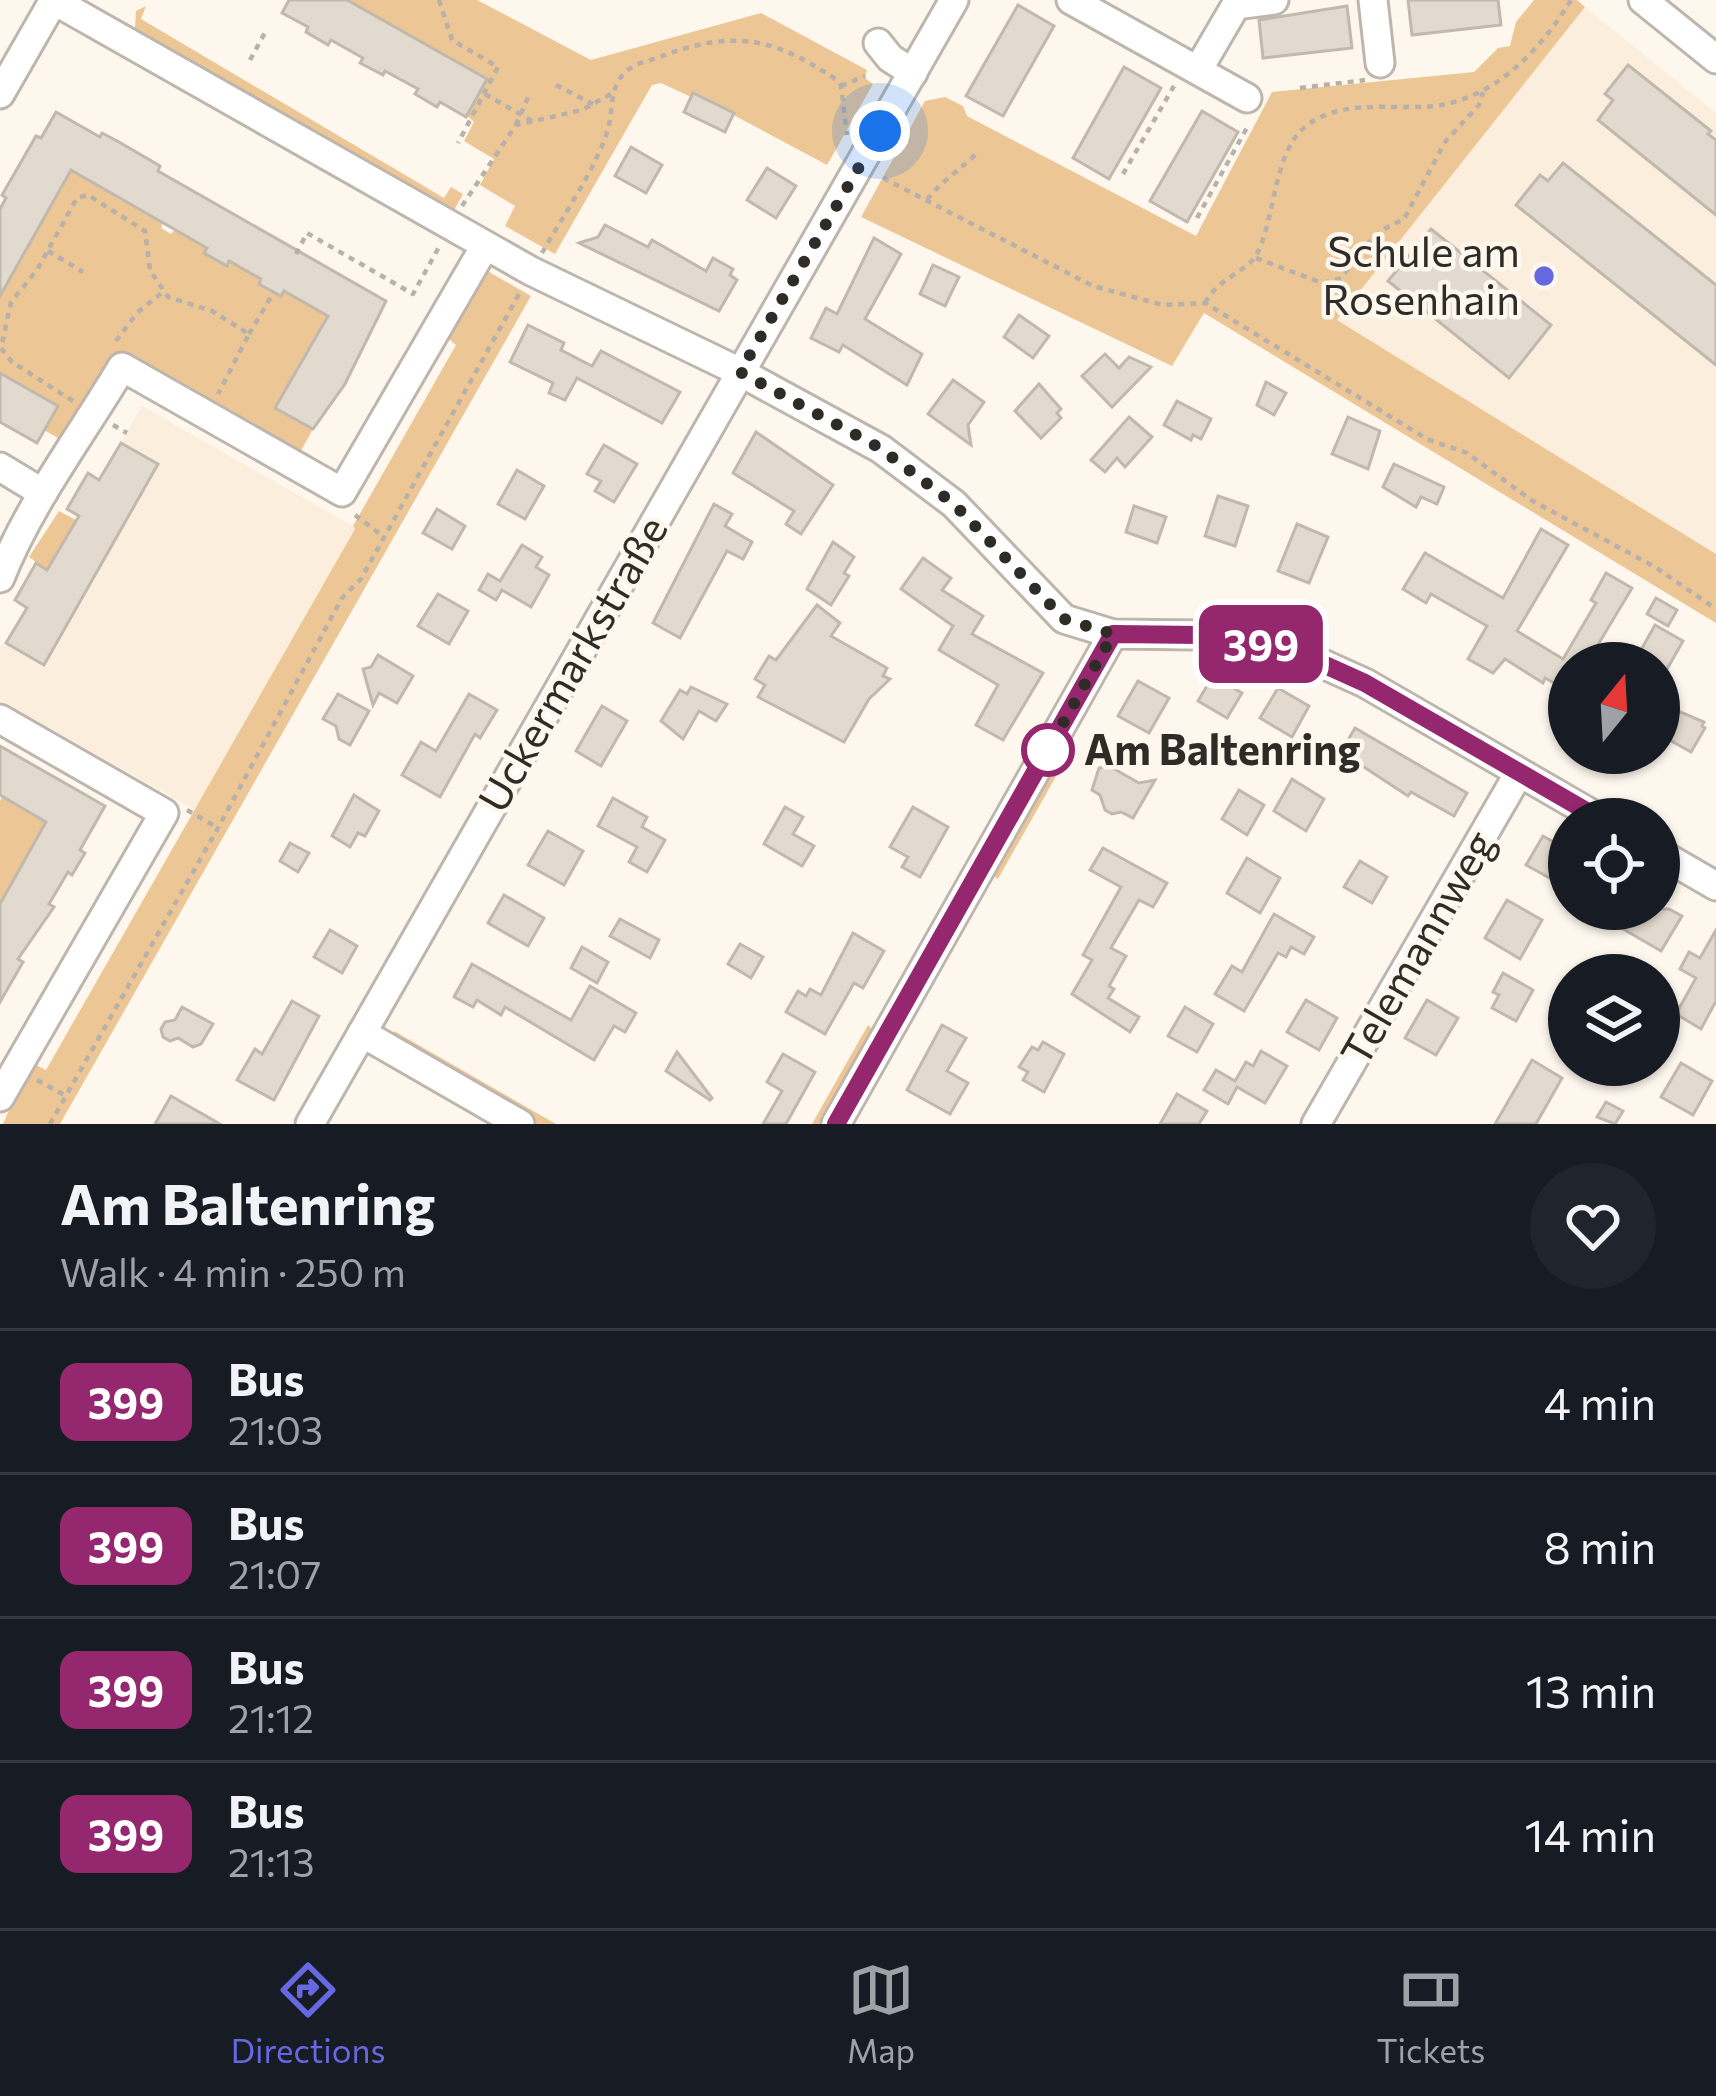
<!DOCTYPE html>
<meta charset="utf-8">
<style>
:root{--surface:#171b24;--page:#20242c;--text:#f1f3f6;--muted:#9ea1a6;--line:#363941;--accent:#6568e1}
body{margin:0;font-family:Commissioner,sans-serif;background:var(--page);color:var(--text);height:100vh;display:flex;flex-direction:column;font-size:45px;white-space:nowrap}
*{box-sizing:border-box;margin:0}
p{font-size:39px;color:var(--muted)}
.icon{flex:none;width:66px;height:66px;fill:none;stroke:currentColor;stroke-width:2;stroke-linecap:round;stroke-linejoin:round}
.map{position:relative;height:1124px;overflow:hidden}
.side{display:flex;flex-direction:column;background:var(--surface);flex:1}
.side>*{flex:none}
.badge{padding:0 24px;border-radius:18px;font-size:42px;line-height:78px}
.needle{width:78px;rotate:18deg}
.fabs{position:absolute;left:1548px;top:642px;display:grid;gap:24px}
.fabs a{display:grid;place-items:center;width:132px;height:132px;border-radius:50%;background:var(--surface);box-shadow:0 3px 9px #0004;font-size:60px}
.you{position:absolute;width:60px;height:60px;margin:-30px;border:9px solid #fff;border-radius:50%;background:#1a73e8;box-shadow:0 0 0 18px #1a73e833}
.map>.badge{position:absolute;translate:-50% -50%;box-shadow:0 0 0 6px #fff}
.round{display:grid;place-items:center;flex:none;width:126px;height:126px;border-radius:63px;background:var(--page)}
.head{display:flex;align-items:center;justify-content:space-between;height:204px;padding:0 60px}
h1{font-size:57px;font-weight:700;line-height:90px}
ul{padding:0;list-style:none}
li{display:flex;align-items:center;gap:36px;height:144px;padding:0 60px;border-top:3px solid var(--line)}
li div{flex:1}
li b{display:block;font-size:45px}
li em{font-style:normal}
li .badge{min-width:132px;font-weight:700;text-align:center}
.menu{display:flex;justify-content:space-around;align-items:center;height:168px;border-top:3px solid var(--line);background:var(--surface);font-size:33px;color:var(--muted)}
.menu a{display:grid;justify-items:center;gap:6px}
.menu .selected{color:var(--accent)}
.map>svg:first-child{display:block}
</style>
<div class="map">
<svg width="1716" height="1124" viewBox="0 0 1716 1124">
<rect width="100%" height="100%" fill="#fef7ee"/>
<g fill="#fceedd">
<path d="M 1585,7 L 1716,113 L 1716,554 L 1337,320 Z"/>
<path d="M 142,406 L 356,528 L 197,811 L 0,700 L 0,645 L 5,646 L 26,608 L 15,600 L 36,563 L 48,569 L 88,499 L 74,513 L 67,509 L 88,473 L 100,479 Z"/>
</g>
<g fill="#edc695">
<path d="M 339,0 L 477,0 L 591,60 L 761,13 L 867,70 L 865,78 L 873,84 L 827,165 L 694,94 L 691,97 L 661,83 L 652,85 L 555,254 L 505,226 L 515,206 L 480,185 L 494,159 L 464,141 L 474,122 Z"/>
<path d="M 1534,0 L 1577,0 L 1585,7 L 1337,320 L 1716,554 L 1716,623 L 1204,313 L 1172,366 L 861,217 L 925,101 L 945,97 L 963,106 L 967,116 L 1196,236 L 1272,92 L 1474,72 L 1498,48 L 1510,46 L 1516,22 Z"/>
<path d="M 146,6 L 141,19 L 444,198 L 451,187 L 463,194 L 453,212 L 135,29 L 136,11 Z"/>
<path d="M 75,163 L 89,181 L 163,223 L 161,228 L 171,234 L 175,229 L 207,248 L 205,253 L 227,265 L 229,261 L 261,279 L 259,284 L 280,296 L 284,291 L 335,321 L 317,335 L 276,407 L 313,429 L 297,458 L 117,356 L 67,443 L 44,430 L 57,406 L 0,373 L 0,296 Z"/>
<path d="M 482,268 L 531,296 L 60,1124 L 3,1124 L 30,1062 L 46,1070 L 355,529 L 353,526 L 456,345 L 443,334 Z"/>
<path d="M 59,511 L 76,520 L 47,570 L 29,557 Z"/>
<path d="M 1062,746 L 1072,748 L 998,879 L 989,873 Z"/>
<path d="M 2,797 L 53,826 L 0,905 L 0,801 Z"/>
<path d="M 868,1025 L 877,1034 L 825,1124 L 812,1124 Z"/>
<path d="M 394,1031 L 556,1124 L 536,1124 L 394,1042 Z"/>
</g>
<g fill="#e3dacf" stroke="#c1b8ae" stroke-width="3">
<path d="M 289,0 L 347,0 L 487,79 L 466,117 L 440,102 L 437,107 L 415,94 L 418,89 L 385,71 L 383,75 L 360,63 L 363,58 L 331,40 L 328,45 L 306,32 L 308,27 L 282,13 Z"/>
<path d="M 1408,0 L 1498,0 L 1501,25 L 1412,35 Z"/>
<path d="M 1018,5 L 1054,26 L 1003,116 L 966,96 Z"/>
<path d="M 1347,6 L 1352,48 L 1263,58 L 1259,20 Z"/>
<path d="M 1628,65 L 1711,131 L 1708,134 L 1716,140 L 1716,215 L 1598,120 L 1613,100 L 1605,94 Z"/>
<path d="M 1124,67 L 1161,88 L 1109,179 L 1073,158 Z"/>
<path d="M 693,93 L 734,113 L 725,132 L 684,112 Z"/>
<path d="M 1202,111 L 1238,132 L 1187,222 L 1150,201 Z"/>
<path d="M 56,112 L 100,137 L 102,133 L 119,142 L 160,166 L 158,171 L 386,301 L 345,384 L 313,429 L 275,408 L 328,316 L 284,291 L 281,296 L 259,284 L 261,279 L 229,261 L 227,266 L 204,253 L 207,248 L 71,170 L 0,296 L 0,209 L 6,198 L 2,195 L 36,136 L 41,138 Z"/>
<path d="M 631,147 L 662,165 L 646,193 L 615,176 Z"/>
<path d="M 1563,163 L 1716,285 L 1716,365 L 1516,205 L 1540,175 L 1548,181 Z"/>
<path d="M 767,168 L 796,186 L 776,218 L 747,200 Z"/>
<path d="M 605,225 L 648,247 L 652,240 L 706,271 L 713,258 L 733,269 L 730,275 L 737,280 L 719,311 L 579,243 L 598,237 Z"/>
<path d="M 1431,229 L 1551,325 L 1509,378 L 1388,281 Z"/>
<path d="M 874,238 L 901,254 L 865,319 L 922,354 L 907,385 L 843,345 L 839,352 L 811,338 L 826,308 L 837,314 Z"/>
<path d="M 933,265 L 959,277 L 945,306 L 920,294 Z"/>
<path d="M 1019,315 L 1049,336 L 1033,358 L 1004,337 Z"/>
<path d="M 528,325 L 564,343 L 561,350 L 592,366 L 601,351 L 680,392 L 662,423 L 577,378 L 565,400 L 549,393 L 553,383 L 510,362 Z"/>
<path d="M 1105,354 L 1119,368 L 1129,357 L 1151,367 L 1112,407 L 1082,376 Z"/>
<path d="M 0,373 L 58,406 L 37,443 L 0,422 Z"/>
<path d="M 953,380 L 984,402 L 968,425 L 971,445 L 928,414 Z"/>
<path d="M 1266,382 L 1286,393 L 1274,415 L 1257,405 Z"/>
<path d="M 1039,384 L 1061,409 L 1057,413 L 1061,418 L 1041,438 L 1015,411 Z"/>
<path d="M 1177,401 L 1211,419 L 1201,439 L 1193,435 L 1191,440 L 1164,425 Z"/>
<path d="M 1129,417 L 1152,437 L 1125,467 L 1117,458 L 1105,472 L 1091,460 Z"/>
<path d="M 1348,417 L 1380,431 L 1368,469 L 1332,454 Z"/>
<path d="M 756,432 L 833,485 L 801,534 L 786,524 L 794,511 L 733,473 Z"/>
<path d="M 121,443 L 158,464 L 44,665 L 6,643 L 27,608 L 15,600 L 36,563 L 47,570 L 79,516 L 67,509 L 88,473 L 99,480 Z"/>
<path d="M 604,445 L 637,464 L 614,502 L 595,491 L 601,481 L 587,474 Z"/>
<path d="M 1394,464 L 1444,487 L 1437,504 L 1421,497 L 1416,507 L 1383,487 Z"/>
<path d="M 517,470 L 544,486 L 525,519 L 498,504 Z"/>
<path d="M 1218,496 L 1248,506 L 1235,546 L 1205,536 Z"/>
<path d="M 714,504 L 732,514 L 725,526 L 752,542 L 743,559 L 727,551 L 680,638 L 653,623 Z"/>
<path d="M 1134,506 L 1166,517 L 1157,543 L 1126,532 Z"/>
<path d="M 437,509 L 465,526 L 452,549 L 423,533 Z"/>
<path d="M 1297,524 L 1328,537 L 1309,583 L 1278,571 Z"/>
<path d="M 1541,529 L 1568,545 L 1517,631 L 1563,659 L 1596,603 L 1591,600 L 1606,573 L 1632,588 L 1587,663 L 1569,663 L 1569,691 L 1545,678 L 1543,683 L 1505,659 L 1493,673 L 1468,659 L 1487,626 L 1431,594 L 1426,603 L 1403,589 L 1425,553 L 1503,598 Z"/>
<path d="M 833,542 L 854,557 L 844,573 L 849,576 L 831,605 L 807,589 Z"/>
<path d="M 522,545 L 542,557 L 536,567 L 549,575 L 531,607 L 502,590 L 496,600 L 479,590 L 488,574 L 500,581 Z"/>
<path d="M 923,558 L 951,578 L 942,590 L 983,616 L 972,634 L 1043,673 L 1003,740 L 976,725 L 998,685 L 939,650 L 953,626 L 901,589 Z"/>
<path d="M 438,594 L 468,611 L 449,644 L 418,626 Z"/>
<path d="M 1656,598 L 1677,610 L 1668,626 L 1647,614 Z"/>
<path d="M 817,605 L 840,623 L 831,636 L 887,668 L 883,676 L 890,679 L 869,699 L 844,742 L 758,697 L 765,685 L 755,679 L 769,656 L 776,660 Z"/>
<path d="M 1655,625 L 1683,641 L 1659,683 L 1659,663 L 1637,657 Z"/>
<path d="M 378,655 L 413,676 L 397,703 L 379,693 L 373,705 L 363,669 L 371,667 Z"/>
<path d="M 1213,676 L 1242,693 L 1227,718 L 1198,701 Z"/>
<path d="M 1138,681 L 1169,698 L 1149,733 L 1118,716 Z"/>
<path d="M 691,687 L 727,704 L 716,721 L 699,711 L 683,739 L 661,721 L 680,690 L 687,694 Z"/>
<path d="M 1278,688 L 1309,706 L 1292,737 L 1260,718 Z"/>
<path d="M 338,694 L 369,711 L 350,745 L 339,739 L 336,726 L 323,719 Z"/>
<path d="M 469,694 L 497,710 L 480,738 L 475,734 L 440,797 L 402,775 L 421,742 L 436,751 Z"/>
<path d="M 602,706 L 627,721 L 601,766 L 576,751 Z"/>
<path d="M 1671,708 L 1704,722 L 1702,726 L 1705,728 L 1691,752 L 1659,734 Z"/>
<path d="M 1355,728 L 1467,793 L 1454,816 L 1411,792 L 1408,796 L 1341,752 Z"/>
<path d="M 0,746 L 105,806 L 80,850 L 85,853 L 72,875 L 68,872 L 49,904 L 54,907 L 18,959 L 23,962 L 0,1002 L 0,904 L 46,822 L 0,795 Z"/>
<path d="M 1109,766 L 1139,783 L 1155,780 L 1133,818 L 1121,812 L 1112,814 L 1105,810 L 1100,795 L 1092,790 L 1099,768 Z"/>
<path d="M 1292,779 L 1324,799 L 1306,831 L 1274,811 Z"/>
<path d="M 1239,790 L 1264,805 L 1247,835 L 1222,819 Z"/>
<path d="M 354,795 L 379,811 L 365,836 L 358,833 L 350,847 L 332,836 Z"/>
<path d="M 613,798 L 647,817 L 642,827 L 665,840 L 647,872 L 629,862 L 637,847 L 598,826 Z"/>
<path d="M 785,807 L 803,817 L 793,834 L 814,846 L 802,866 L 764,844 Z"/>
<path d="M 913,807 L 948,827 L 920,877 L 902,867 L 908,857 L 890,847 Z"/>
<path d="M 548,831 L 583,851 L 564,885 L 528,865 Z"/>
<path d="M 1543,836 L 1569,851 L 1569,872 L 1558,875 L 1555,881 L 1526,865 Z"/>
<path d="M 290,843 L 309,853 L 298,872 L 280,861 Z"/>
<path d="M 1103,848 L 1167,883 L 1153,907 L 1139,900 L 1111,948 L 1126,956 L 1109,986 L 1114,989 L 1108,998 L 1139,1017 L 1130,1032 L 1072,994 L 1092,960 L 1083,955 L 1121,887 L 1090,870 Z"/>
<path d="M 1247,858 L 1280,878 L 1260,913 L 1227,893 Z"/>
<path d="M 1360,861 L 1387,877 L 1372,903 L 1344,887 Z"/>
<path d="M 504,895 L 544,918 L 528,946 L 488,923 Z"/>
<path d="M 1507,900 L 1542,920 L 1520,959 L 1485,938 Z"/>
<path d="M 1628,909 L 1669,909 L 1682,916 L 1661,951 L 1618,926 Z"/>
<path d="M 1274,914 L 1314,937 L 1304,954 L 1291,947 L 1286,957 L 1278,953 L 1244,1011 L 1215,994 L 1232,966 L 1242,972 Z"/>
<path d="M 620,919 L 659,940 L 650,958 L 610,936 Z"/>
<path d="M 330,930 L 357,946 L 342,973 L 314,957 Z"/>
<path d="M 1716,930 L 1716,1001 L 1701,1029 L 1676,1014 L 1696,978 L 1680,969 L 1689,952 L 1700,958 Z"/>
<path d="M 853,933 L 884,951 L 863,988 L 854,983 L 825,1034 L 786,1012 L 798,991 L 806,996 L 810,989 L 821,995 Z"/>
<path d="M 740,944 L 763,957 L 751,978 L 728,964 Z"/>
<path d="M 582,947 L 608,962 L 597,983 L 571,968 Z"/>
<path d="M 472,964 L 571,1020 L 590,986 L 636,1013 L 625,1032 L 614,1026 L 594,1060 L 505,1007 L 501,1015 L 477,1000 L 473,1007 L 454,997 Z"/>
<path d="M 1503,973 L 1533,990 L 1516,1021 L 1492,1008 L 1499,995 L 1493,992 Z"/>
<path d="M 1306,1000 L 1337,1018 L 1319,1050 L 1287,1032 Z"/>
<path d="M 1427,1000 L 1458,1018 L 1436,1055 L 1405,1038 Z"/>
<path d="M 292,1001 L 319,1016 L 274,1100 L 237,1080 L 255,1049 L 262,1054 Z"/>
<path d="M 182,1007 L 213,1024 L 201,1044 L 193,1047 L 178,1038 L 170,1041 L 163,1037 L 161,1029 L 165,1022 L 175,1020 Z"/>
<path d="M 1185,1007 L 1213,1024 L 1197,1052 L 1168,1036 Z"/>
<path d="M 942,1025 L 966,1038 L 947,1071 L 968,1083 L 950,1114 L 907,1090 Z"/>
<path d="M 1043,1042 L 1064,1054 L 1044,1092 L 1023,1080 L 1028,1072 L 1019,1067 L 1032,1047 L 1038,1050 Z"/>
<path d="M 1261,1051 L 1287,1066 L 1265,1103 L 1237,1087 L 1228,1104 L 1204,1090 L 1216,1070 L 1235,1081 L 1246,1062 L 1253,1066 Z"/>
<path d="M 677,1052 L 712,1098 L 710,1100 L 666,1071 Z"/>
<path d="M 783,1054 L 815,1072 L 786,1124 L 763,1124 L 782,1091 L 767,1082 Z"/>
<path d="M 1532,1060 L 1562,1078 L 1536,1124 L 1495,1124 Z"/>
<path d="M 1681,1063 L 1712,1081 L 1693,1115 L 1661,1097 Z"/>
<path d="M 1177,1094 L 1207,1111 L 1199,1124 L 1160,1124 Z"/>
<path d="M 171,1096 L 220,1124 L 155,1124 Z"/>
<path d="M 1606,1102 L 1623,1111 L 1615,1124 L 1597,1117 Z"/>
</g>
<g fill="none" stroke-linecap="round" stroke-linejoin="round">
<g stroke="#beb6ac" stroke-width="33">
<g id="minor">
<path d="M 53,0 L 531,271 L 740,372 L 881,449 L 954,504 L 1064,619 L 1113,634 L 1200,635 L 1253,642 L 1314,660 L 1365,683 L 1600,819"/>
<path d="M 1071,0 L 1247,98"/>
<path d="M 1373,0 L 1380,63"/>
<path d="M 1643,0 L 1716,59"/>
<path d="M 878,43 L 890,58 L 913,73"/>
<path d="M 1198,70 L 1236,5 L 1274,0"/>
<path d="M 0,94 L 54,0"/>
<path d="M 0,467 L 43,493"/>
<path d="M 0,578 C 29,504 81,436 122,367 L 342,492 L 485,246"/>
<path d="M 0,719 L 164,813 L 0,1097"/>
<path d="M 1659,853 L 1716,886"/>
<path d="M 362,1033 L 520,1124"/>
<path d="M 310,1124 L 954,0"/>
<path d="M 836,1124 L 1113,634"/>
<path d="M 1316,1124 L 1519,773"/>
</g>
</g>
<g stroke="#b7b1aa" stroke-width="4.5" stroke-dasharray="6 6" stroke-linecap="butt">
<path d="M 439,0 L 452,40 L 498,67 L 458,143"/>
<path d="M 250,60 L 267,29"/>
<path d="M 556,85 L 593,104"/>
<path d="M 841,86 L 865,76"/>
<path d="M 1300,88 L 1365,80"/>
<path d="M 485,94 L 532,121"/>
<path d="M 516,125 L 530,93"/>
<path d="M 1123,174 L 1174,86"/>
<path d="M 883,178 L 1093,286 L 1163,305 L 1205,303 L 1427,439 L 1467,453 L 1531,500 L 1655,567 L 1716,609"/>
<path d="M 927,200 C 941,181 959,171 976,154"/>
<path d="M 462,206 L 516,125 L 582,110 L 611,94"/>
<path d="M 1197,218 L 1249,124"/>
<path d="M 48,251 L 83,272"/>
<path d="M 542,253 C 561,219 598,165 608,129 C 614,108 608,86 628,70 C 636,63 652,60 662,56 C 735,29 774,38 837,80 L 841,86 L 847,135"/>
<path d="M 296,254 L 307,233 L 413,294 L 439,247"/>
<path d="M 1256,258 L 1322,283 L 1341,278 L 1367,244 L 1382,230 L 1404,219 L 1445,142 L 1479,105 L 1483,92"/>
<path d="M 1205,303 C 1219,277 1247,272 1257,254 C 1275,219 1274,151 1305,127 C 1337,101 1381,108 1420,107 C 1488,106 1538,54 1571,0"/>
<path d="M 249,334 L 274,292"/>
<path d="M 116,341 L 137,313 L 164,291"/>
<path d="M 73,401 L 12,362 L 1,348 L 11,302 L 37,270 L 77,198 L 88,195 L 145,231 L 150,270 L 168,297 L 212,311 L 249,334 L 218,394"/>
<path d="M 113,425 L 127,433"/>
<path d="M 355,515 L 384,537"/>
<path d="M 187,810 L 218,828"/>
<path d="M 37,1080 L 64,1095"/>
<path d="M 50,1124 L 218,828 L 342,598 L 361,579 L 519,294"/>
</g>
<use href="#minor" stroke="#fff" stroke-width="27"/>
</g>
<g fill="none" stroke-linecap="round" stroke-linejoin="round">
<g stroke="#fff" stroke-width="27">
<path id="line" d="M 836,1124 L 1113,634 L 1200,635 L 1253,642 L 1314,660 L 1365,683 L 1600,819"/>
</g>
<use href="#line" stroke="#95276e" stroke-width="18"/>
<path stroke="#2f2b27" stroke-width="12" stroke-dasharray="0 21.6" d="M 880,131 L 740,372 L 880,448 L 954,504 L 1064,619 L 1113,634 L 1048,750"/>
</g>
<circle fill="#6568e1" stroke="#fef7ee" stroke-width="4.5" cx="1544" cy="276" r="12"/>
<circle fill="#fff" stroke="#95276e" stroke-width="6" cx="1048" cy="750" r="24"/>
<g text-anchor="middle" stroke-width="9" stroke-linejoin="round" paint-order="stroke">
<g font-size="42" fill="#2f2b27" stroke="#fef7ee" text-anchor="end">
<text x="1520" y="267">Schule am<tspan x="1520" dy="48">Rosenhain</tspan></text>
</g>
<g font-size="42" fill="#2f2b27" stroke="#fef7ee">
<text transform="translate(573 664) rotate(-60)" y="15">Uckermarkstraße</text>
<text transform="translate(1418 948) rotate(-60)" y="15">Telemannweg</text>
</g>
<g font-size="42" font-weight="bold" fill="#2f2b27" stroke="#fef7ee" text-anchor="start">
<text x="1084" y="765">Am Baltenring</text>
</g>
</g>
</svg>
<div class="fabs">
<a><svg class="needle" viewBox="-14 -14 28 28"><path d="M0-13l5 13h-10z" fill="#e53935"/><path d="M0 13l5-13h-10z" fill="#9ea1a6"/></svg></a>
<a><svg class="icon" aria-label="locate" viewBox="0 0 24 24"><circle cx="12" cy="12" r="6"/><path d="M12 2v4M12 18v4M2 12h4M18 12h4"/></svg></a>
<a><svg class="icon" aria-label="layers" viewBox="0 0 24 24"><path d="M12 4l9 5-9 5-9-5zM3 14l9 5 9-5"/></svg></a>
</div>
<div class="you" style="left:880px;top:131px"></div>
<b class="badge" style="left:1261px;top:644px;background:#95276e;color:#fff">399</b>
</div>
<section class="side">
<div class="head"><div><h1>Am Baltenring</h1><p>Walk · 4 min · 250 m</p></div><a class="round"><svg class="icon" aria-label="heart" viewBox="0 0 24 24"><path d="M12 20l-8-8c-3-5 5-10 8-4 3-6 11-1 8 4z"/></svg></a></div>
<ul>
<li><span class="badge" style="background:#95276e;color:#fff">399</span><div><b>Bus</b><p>21:03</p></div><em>4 min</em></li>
<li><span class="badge" style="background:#95276e;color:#fff">399</span><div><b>Bus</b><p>21:07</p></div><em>8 min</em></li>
<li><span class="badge" style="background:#95276e;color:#fff">399</span><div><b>Bus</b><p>21:12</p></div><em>13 min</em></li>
<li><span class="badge" style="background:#95276e;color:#fff">399</span><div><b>Bus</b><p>21:13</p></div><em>14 min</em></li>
</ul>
</section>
<nav class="menu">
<a class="selected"><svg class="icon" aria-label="directions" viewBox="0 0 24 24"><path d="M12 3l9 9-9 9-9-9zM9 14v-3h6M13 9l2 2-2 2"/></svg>Directions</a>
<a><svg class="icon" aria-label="map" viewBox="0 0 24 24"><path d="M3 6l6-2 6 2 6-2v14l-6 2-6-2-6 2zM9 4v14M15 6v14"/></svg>Map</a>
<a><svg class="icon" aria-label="tickets" viewBox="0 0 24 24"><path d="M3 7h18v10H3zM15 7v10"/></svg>Tickets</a>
</nav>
